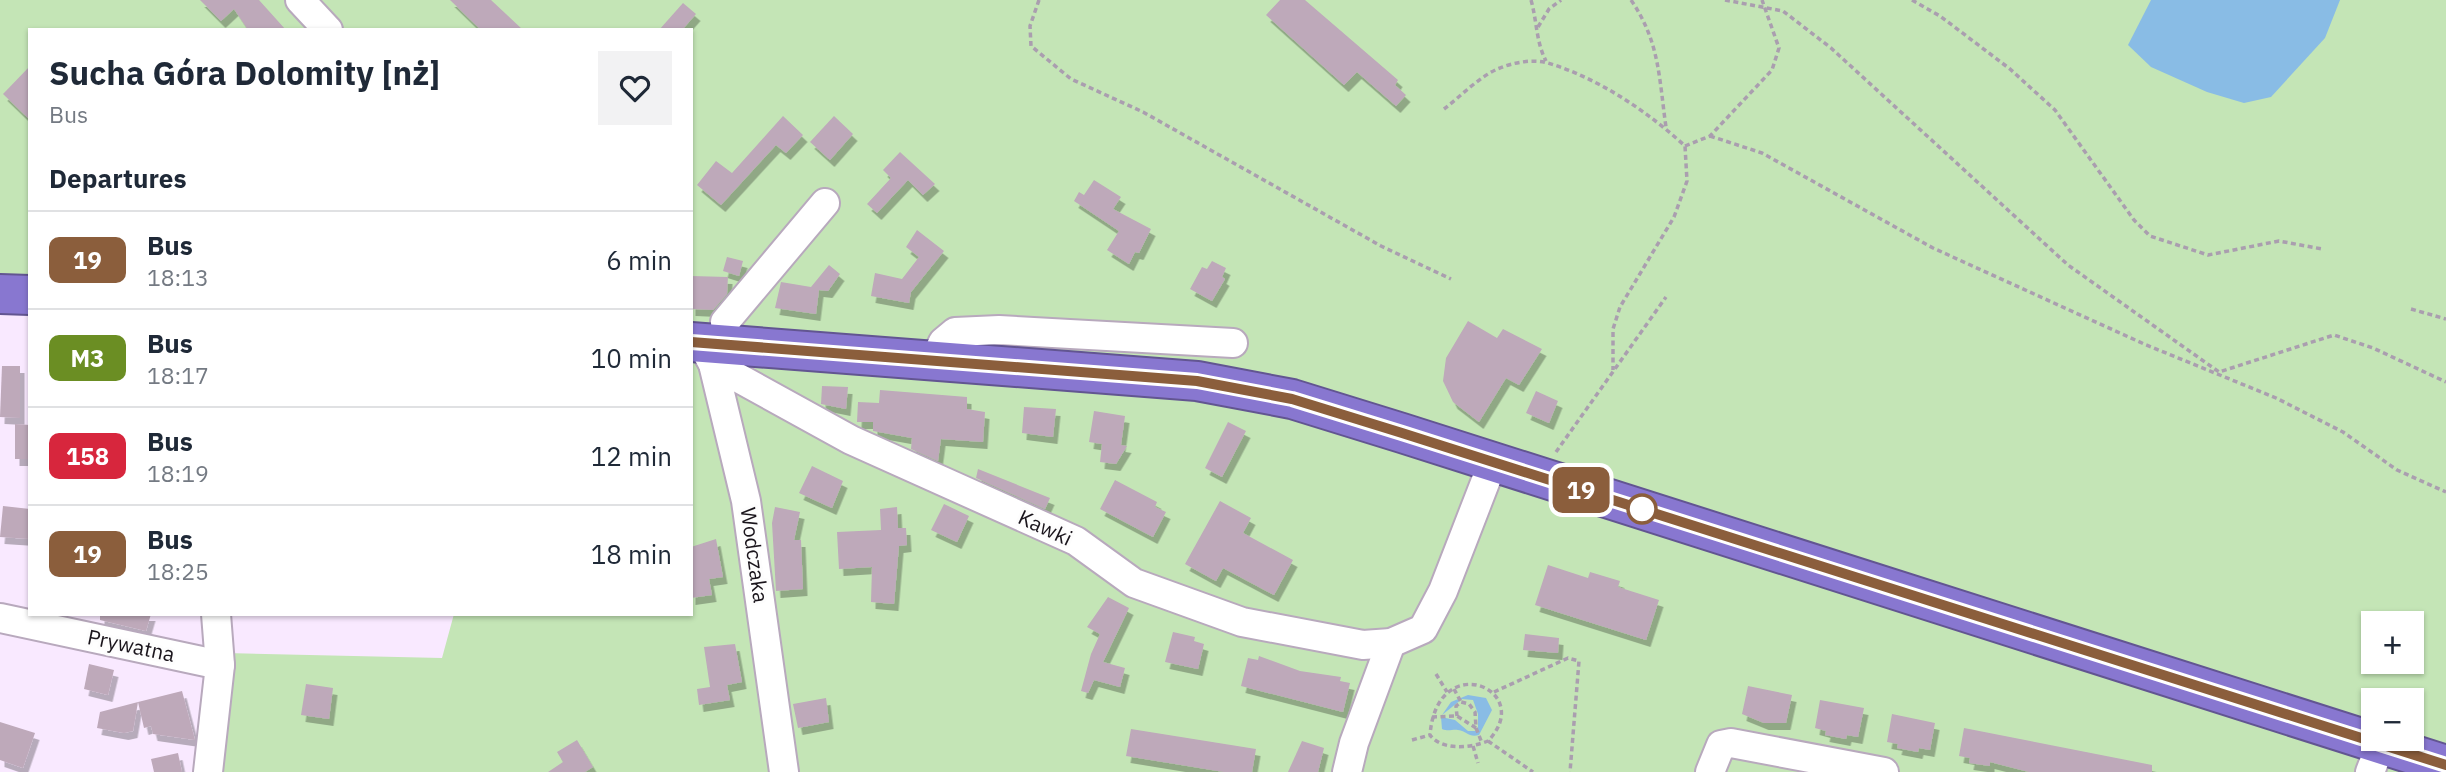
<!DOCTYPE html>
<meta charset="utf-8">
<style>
:root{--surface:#fff;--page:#f2f2f3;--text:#1f2937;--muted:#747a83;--line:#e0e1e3}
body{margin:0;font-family:"IBM Plex Sans",sans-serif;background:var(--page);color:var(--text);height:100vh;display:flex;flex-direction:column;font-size:26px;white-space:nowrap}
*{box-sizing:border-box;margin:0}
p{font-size:23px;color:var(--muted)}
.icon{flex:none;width:38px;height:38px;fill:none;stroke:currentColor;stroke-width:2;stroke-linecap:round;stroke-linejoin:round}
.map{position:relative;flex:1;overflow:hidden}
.details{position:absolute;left:28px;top:28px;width:665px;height:588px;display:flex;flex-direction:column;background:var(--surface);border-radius:0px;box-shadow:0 2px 5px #0004}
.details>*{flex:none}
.badge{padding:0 14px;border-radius:10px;font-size:24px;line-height:46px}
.tools{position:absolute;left:2361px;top:611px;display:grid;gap:14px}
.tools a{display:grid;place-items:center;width:63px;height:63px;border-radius:0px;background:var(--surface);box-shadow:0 2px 5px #0004;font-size:35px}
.map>.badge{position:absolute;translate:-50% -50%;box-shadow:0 0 0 4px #fff}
h2{padding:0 21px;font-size:26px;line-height:63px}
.round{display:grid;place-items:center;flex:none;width:74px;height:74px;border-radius:0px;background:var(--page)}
.head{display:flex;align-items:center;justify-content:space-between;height:119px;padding:0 21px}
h1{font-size:33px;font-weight:700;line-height:52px}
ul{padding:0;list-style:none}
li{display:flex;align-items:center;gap:21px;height:98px;padding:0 21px;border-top:2px solid var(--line)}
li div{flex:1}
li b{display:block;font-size:26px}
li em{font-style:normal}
li .badge{min-width:77px;font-weight:700;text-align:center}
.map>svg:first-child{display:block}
</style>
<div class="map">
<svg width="2446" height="772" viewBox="0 0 2446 772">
<defs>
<filter id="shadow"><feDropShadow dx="4.5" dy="7" stdDeviation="0" flood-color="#0004"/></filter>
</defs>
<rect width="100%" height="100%" fill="#f9e9ff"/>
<path fill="#c4e5b6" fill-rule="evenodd" d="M 0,0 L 2446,0 L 2446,772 L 211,772 L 225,653 L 442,658 L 454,614 L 691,614 L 691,30 L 30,30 L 30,286 L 0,286 ZM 2373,623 L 2412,623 L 2412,662 L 2373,662 ZM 2373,700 L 2412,700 L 2412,738 L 2373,738 Z"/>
<g fill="#89bce5">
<path d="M 2151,0 L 2340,0 L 2325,38 L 2271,97 L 2244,103 L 2207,92 L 2151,67 L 2128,45 Z"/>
<path d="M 1468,695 L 1486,698 L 1492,710 L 1479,735 C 1469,738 1467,731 1458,730 C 1452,729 1449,732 1442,729 L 1441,717 L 1455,720 L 1468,731 L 1478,731 L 1478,714 L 1473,700 L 1462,699 L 1442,715 L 1451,702 Z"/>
</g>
<g fill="#bea9ba" filter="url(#shadow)">
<path d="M 200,0 L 259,0 L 286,30 L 248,30 L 234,9 L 221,21 Z"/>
<path d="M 450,0 L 491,0 L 523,30 L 481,30 Z"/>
<path d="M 1280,0 L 1305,0 L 1398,80 L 1395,85 L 1406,95 L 1396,106 L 1357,72 L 1344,85 L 1266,15 Z"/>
<path d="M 683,3 L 696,14 L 682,30 L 659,30 Z"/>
<path d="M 30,66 L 30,120 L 3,94 Z"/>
<path d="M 783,116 L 803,135 L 786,153 L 776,145 L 721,205 L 697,185 L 716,161 L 732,173 Z"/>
<path d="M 834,116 L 853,134 L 830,160 L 810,142 Z"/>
<path d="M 900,152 L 935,184 L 923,195 L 908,180 L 877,213 L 867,204 L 891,178 L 883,170 Z"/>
<path d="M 1094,180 L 1121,197 L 1113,209 L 1151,229 L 1139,253 L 1135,252 L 1129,264 L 1107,250 L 1119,231 L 1074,201 L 1079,192 L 1084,195 Z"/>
<path d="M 917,230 L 944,251 L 911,292 L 909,303 L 871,296 L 875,273 L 902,279 L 919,257 L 906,247 Z"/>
<path d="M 727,257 L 743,261 L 739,276 L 723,271 Z"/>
<path d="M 1212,261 L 1226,268 L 1222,277 L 1225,279 L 1212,301 L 1190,289 L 1202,267 L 1207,269 Z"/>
<path d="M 829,265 L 840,274 L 828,291 L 819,290 L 816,314 L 775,308 L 781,282 L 811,287 Z"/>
<path d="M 691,276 L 728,277 L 727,294 L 713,310 L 691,309 Z"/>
<path d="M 1468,321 L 1497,338 L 1503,329 L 1542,349 L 1519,385 L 1506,378 L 1479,422 L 1453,402 L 1443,381 L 1446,358 Z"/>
<path d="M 2,366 L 20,366 L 20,418 L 0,417 Z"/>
<path d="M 822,386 L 848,387 L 846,409 L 821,404 Z"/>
<path d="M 880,390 L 967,397 L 967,409 L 985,412 L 983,442 L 941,439 L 938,461 L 911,449 L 912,438 L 873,431 L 873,422 L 857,422 L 858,402 L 879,403 Z"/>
<path d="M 1536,391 L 1558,401 L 1549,423 L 1526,413 Z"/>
<path d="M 1024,407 L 1056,409 L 1053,437 L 1022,433 Z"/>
<path d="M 1094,411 L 1125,416 L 1121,445 L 1127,446 L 1116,464 L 1100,462 L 1102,444 L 1089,442 Z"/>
<path d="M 1228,422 L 1246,431 L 1222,477 L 1205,468 Z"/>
<path d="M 15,424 L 30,425 L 30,459 L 15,459 Z"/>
<path d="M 812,466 L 843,481 L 832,508 L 799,493 Z"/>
<path d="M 978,469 L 1050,498 L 1045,509 L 976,478 Z"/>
<path d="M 1115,480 L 1157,502 L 1155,507 L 1166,512 L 1153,537 L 1100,509 Z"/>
<path d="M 1220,501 L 1251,518 L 1243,533 L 1293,560 L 1274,595 L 1223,568 L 1216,581 L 1185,564 Z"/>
<path d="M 944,504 L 969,516 L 957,542 L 931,530 Z"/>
<path d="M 3,506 L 30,509 L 30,539 L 0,537 Z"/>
<path d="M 775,507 L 800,512 L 794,540 L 801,540 L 803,589 L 776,591 L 772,523 Z"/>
<path d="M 897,507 L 898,528 L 906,528 L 907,545 L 899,546 L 894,604 L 871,602 L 872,567 L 839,569 L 837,532 L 881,530 L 880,509 Z"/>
<path d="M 716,539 L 723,577 L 709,579 L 712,595 L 691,598 L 691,547 Z"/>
<path d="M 1548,565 L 1588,578 L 1590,572 L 1620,581 L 1618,587 L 1659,600 L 1646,640 L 1535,605 Z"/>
<path d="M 1108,597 L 1129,608 L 1103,662 L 1125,668 L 1120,687 L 1094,680 L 1088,693 L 1081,691 L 1091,654 L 1100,634 L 1087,627 Z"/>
<path d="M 100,614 L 151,614 L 146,631 L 100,620 Z"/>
<path d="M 1173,632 L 1195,637 L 1194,641 L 1204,644 L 1198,669 L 1165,662 Z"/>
<path d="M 1525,634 L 1559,638 L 1558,653 L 1523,650 Z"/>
<path d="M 735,644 L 742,682 L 727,685 L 730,700 L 699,705 L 697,689 L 710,687 L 704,647 Z"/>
<path d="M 1259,656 L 1300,671 L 1341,677 L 1340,681 L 1350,683 L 1343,712 L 1241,686 L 1248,658 L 1258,660 Z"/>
<path d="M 89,664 L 114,670 L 108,695 L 84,689 Z"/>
<path d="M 306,684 L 333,688 L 329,719 L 301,715 Z"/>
<path d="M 1748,686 L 1792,695 L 1786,723 L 1764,723 L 1742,714 Z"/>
<path d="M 182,691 L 195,740 L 153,734 L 151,726 L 144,728 L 138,702 Z"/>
<path d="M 826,698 L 829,722 L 798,728 L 793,704 Z"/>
<path d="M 1820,700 L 1864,708 L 1858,737 L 1847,735 L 1846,739 L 1825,735 L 1826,731 L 1815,728 Z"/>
<path d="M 138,702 L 133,731 L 124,733 L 97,728 L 100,712 Z"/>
<path d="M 1892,714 L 1935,723 L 1930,750 L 1919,748 L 1918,752 L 1897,748 L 1898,744 L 1887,742 Z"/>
<path d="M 0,722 L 35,733 L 23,768 L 0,760 Z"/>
<path d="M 1964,728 L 2152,765 L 2152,772 L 2029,772 L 1990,762 L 1990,766 L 1969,763 L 1970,758 L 1959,756 Z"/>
<path d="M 1131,729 L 1256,749 L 1252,772 L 1224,772 L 1126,756 Z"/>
<path d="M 577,740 L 593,767 L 585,772 L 548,772 L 563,762 L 557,752 Z"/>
<path d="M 1302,741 L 1324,748 L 1318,772 L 1288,772 Z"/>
<path d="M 178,753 L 182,772 L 154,772 L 151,759 Z"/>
</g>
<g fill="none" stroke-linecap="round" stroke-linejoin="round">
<g stroke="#b8a9bd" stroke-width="32">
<g id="minor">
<path d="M 300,0 L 328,30"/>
<path d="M 727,345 L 725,322 L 825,203"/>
<path d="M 708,355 L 713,364 L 746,501 L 784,772"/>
<path d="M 934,361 L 943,342 L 955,332 L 999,330 L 1233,343"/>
<path d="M 713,364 L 851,440 L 1076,541 L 1134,583 L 1242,622 L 1363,645 L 1391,643 L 1423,629 L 1443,591 L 1493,462"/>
<path d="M 0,618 L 220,665"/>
<path d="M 208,772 L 220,665 L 216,614"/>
<path d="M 1347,772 L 1354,743 L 1391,643"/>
<path d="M 1710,772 L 1721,745 L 1731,743 L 1884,772"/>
<path d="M 2370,772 L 2381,744"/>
</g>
</g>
<g stroke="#625591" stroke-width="42">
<g id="highway">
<path d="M 0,294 L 30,295"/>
<path d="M 691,342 L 1197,381 L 1292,399 L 1402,433 L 2446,765"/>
</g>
</g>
<g stroke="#aa9eaf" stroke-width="3.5" stroke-dasharray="5 3.5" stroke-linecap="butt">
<path d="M 1039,0 L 1030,26 L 1031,46 L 1071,79 L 1143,112 L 1381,246 L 1451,279"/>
<path d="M 1531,0 C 1537,21 1536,42 1546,61"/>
<path d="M 1631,0 C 1660,42 1659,79 1666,127"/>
<path d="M 1725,0 L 1783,11 L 1831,48 L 2068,265 L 2219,372 L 2334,335 L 2373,348 L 2446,382"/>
<path d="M 1912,0 L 1940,16 L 2010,69 L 2055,110 L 2134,220 L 2150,236 L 2208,255 L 2279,241 L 2322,249"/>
<path d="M 1538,27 L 1549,9 L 1561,0"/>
<path d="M 1444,109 C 1461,96 1481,75 1500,68 C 1515,62 1533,59 1548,63 C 1598,78 1647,111 1685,146 L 1687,181 L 1674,217 L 1620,307 L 1613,329 L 1613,370"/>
<path d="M 1710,136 L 1762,153 L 1933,248 L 2144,344 L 2276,398 L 2343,432 L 2397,470 L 2446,492"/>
<path d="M 1685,146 L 1710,136 L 1772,70 L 1779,48 L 1762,0"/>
<path d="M 2411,309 L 2446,319"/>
<path d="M 1556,452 L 1666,297"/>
<path d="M 1436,674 L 1447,692"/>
<path d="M 1454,689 L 1461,702"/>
<path d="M 1494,692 L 1568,658 L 1579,661 L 1570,772"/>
<path d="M 1432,717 L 1457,716 L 1476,728 L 1475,712 L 1469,704 L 1461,702 L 1456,706 L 1457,716"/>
<path d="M 1476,728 L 1482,743"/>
<path d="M 1412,740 L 1430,735 C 1442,751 1471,748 1488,741 C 1537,690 1437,647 1430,735"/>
<path d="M 1488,741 L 1533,772"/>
<path d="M 1473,746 L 1478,763"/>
</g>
<use href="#minor" stroke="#fff" stroke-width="28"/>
<use href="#highway" stroke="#8877d0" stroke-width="38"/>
</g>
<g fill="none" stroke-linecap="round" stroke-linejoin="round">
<g stroke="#fff" stroke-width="16">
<path id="line" d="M 691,342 L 1197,381 L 1292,399 L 1402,433 L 2446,765"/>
</g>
<use href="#line" stroke="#8b5e3c" stroke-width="10"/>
</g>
<circle fill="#fff" stroke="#8b5e3c" stroke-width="3.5" cx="1642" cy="509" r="14"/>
<g text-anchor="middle" stroke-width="6" stroke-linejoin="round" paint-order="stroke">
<g font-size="21" fill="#1a151c" stroke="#fdfdfd">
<text transform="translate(1045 528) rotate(25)" y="7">Kawki</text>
<text transform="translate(754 555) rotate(82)" y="7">Wodczaka</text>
<text transform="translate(131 646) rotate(12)" y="7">Prywatna</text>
</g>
</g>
</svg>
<div class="tools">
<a>+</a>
<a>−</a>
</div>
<b class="badge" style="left:1581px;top:490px;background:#8b5e3c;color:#fff">19</b>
<section class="details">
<div class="head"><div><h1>Sucha Góra Dolomity [nż]</h1><p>Bus</p></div><a class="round"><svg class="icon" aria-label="heart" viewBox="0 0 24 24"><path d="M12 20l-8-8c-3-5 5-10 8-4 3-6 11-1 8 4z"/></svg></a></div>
<h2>Departures</h2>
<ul>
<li><span class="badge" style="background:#8b5e3c;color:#fff">19</span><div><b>Bus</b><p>18:13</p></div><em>6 min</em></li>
<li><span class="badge" style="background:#6b8e23;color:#fff">M3</span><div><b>Bus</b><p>18:17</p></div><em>10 min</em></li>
<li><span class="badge" style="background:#d7263d;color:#fff">158</span><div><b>Bus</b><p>18:19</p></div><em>12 min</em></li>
<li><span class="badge" style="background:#8b5e3c;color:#fff">19</span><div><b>Bus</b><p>18:25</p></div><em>18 min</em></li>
</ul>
</section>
</div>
